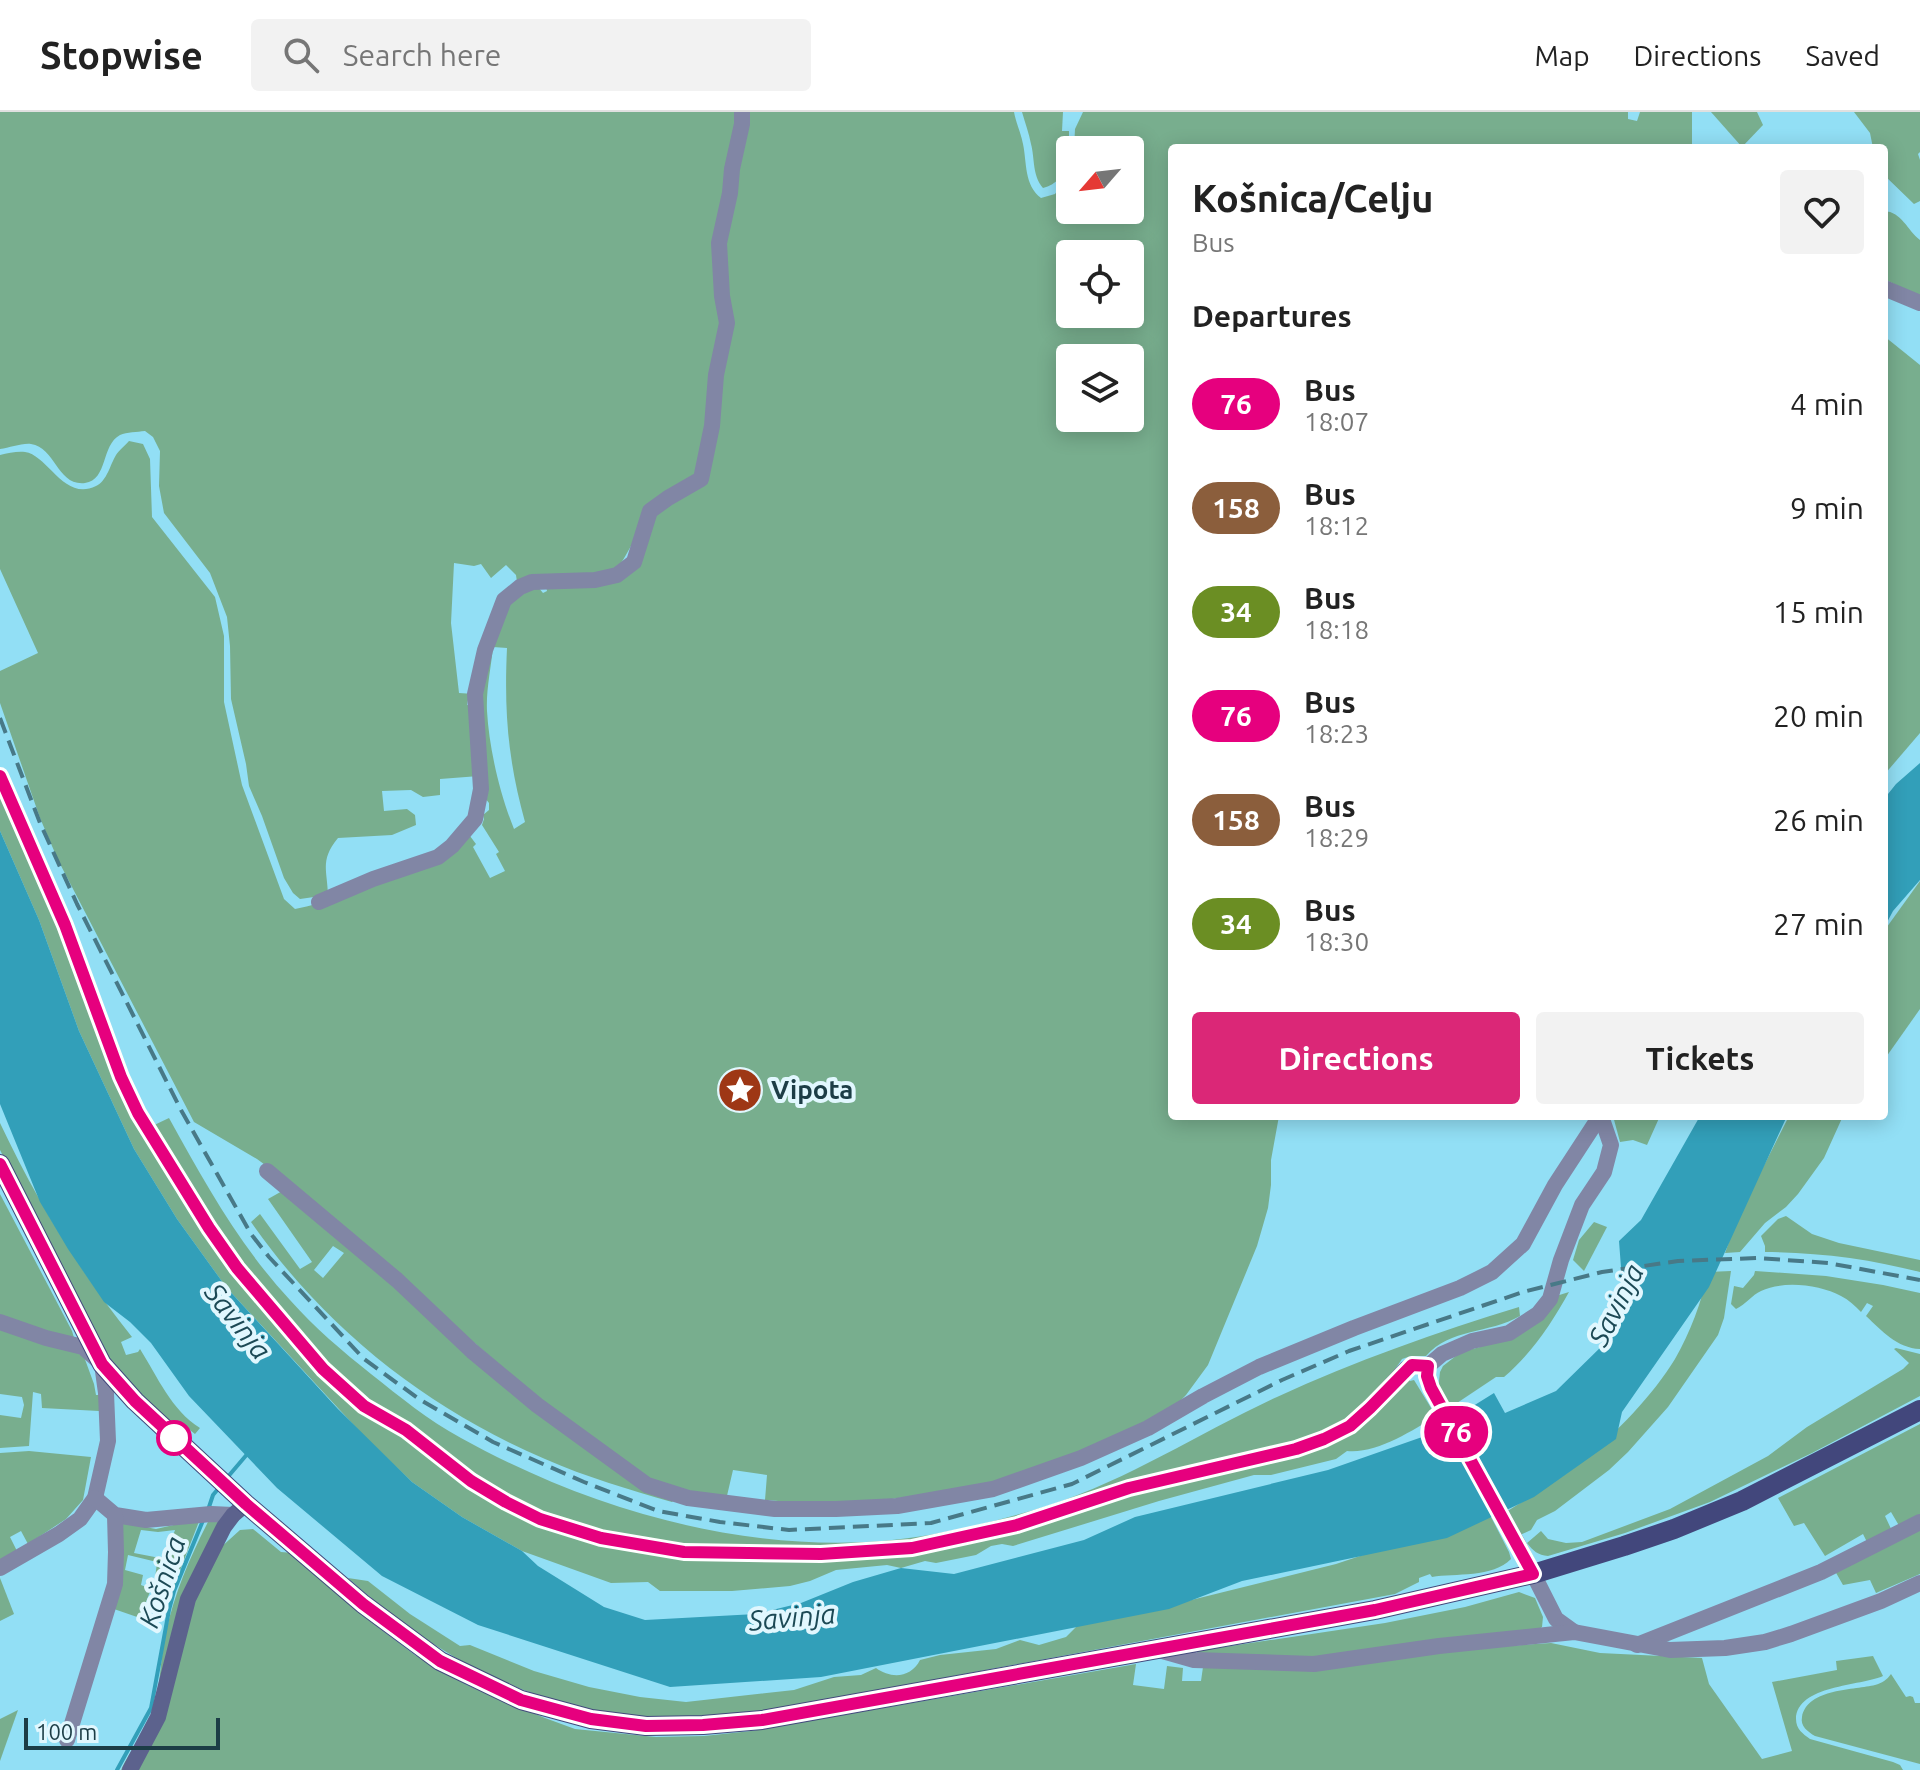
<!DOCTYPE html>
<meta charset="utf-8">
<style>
:root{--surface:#fff;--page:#f2f2f2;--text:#222;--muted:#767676;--line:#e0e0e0;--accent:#db2777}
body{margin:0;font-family:Ubuntu,sans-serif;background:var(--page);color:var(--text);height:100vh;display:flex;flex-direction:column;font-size:30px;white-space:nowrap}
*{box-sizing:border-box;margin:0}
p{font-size:26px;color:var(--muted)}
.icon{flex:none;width:44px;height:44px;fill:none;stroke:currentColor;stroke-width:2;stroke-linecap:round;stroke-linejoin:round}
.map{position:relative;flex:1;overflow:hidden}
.sheet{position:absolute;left:1168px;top:32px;width:720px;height:976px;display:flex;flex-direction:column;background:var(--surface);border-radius:8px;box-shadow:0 4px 20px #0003}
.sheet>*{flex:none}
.badge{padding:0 16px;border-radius:26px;font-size:28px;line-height:52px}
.needle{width:52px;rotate:242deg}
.tools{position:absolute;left:1056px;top:24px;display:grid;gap:16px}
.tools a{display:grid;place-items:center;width:88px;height:88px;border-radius:8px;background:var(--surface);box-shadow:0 4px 20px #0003;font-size:40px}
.scale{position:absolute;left:24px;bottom:20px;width:196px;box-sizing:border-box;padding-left:8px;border:4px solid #1c3d46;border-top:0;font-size:22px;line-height:28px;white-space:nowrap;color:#1c3d46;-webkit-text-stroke:6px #e1f7fe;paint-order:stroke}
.map>.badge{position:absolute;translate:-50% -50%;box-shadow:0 0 0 4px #fff}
h2{padding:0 24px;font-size:30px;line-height:72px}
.round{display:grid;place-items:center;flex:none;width:84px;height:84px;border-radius:8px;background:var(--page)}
.head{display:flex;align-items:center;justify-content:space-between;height:136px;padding:0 24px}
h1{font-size:38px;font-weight:600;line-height:60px}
.action{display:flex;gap:16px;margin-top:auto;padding:16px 24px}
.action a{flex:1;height:92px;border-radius:8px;background:var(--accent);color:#fff;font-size:32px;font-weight:600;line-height:92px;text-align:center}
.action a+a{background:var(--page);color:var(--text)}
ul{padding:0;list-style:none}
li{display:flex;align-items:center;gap:24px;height:104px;padding:0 24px}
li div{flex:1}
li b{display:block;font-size:30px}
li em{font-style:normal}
li .badge{min-width:88px;font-weight:700;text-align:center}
header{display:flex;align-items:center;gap:48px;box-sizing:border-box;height:112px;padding:0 40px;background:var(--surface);border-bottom:2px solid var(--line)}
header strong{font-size:38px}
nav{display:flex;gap:44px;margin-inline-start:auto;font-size:28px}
.search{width:560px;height:72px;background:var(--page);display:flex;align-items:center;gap:20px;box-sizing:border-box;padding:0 28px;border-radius:8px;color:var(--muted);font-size:30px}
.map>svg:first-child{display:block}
</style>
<header>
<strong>Stopwise</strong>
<div class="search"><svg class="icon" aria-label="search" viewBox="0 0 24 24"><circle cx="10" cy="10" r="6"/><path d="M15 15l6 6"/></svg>Search here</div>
<nav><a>Map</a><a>Directions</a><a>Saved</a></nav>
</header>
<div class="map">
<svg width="1920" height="1658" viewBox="0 0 1920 1658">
<rect width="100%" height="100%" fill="#92dff5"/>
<g fill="#78ae8e" fill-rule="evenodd">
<path d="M 0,0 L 1014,0 C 1016,11 1021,21 1023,32 C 1027,51 1024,73 1041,86 L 1055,82 L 1070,60 L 1070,98 L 1130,98 L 1130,38 L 1074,38 L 1075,17 L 1083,0 L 1628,0 L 1628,7 L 1637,9 L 1640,0 L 1692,0 L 1692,36 L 1172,36 L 1172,1004 L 1279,1004 L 1271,1048 L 1271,1073 L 1268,1096 L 1257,1134 L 1208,1253 L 1186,1283 L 1175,1294 L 1098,1334 L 981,1374 L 844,1394 L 765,1388 L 767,1363 L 733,1358 L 726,1388 L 664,1377 L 554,1300 L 291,1072 L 257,1047 L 194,1010 L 58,748 L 40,706 L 0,591 L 0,559 L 38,541 L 0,457 L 0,343 C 8,341 18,339 25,340 C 48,343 64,390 96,374 C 107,369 110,353 116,343 C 119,338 125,334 129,329 L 143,332 L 150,347 L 152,405 L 215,485 L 224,524 L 224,590 L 242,673 L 284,787 L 295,797 C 358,785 412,752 467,720 L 476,732 L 473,735 L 490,766 L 505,759 L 496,742 L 499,740 L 482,713 L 484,707 L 483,703 L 489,698 L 489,691 L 485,686 L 478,590 L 505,490 L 538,475 L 543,481 L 547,479 L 546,474 L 621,459 L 637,430 L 673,380 C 659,398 643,415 631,434 C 625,444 622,453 611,460 L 517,470 L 516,463 L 506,453 L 491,466 L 481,452 L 474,454 L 454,451 L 451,511 L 459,581 L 474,582 L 468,588 L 467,593 L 474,594 L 479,664 L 440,667 L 440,683 L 423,685 L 411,678 L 382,679 L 384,699 L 407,697 L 415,703 L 416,713 L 392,723 L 338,726 C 320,748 327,757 328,783 L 300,787 L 293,781 L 284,766 L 262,704 L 249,674 L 246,652 L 231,587 L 230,534 L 227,505 L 210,461 L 164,401 L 159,374 L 160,339 L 153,325 L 145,319 C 137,320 127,320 120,323 C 101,333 108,368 85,371 C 57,374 56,336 31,332 C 21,331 10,336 0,337 ZM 1070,142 L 1130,142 L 1130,202 L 1070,202 ZM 1070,246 L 1130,246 L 1130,306 L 1070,306 ZM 493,535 L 507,536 C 504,601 508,648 525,710 L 514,717 C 500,683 489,636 487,599 C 486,578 491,556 493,535 Z"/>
<path d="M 1022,0 L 1063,0 L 1062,19 L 1069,19 C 1069,42 1070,69 1043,76 C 1032,63 1035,47 1031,32 C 1029,21 1025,11 1022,0 Z"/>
<path d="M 1711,0 L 1757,0 L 1763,13 L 1742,35 Z"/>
<path d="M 1854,0 L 1920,0 L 1920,40 L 1918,42 L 1920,48 L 1920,89 L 1914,92 L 1884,63 L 1884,36 L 1873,36 L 1870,21 Z"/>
<path d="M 1884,99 C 1902,100 1907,118 1920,128 L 1920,185 L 1884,167 Z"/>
<path d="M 1884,224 L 1920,253 L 1920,621 L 1884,663 Z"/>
<path d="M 0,672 L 61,816 L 118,967 L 298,1233 L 441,1350 L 588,1426 L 858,1444 L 1068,1398 L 1321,1333 L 1408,1266 L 1410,1269 L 1414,1268 L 1436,1304 C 1412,1319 1376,1342 1347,1339 L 1336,1347 L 1271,1363 L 1254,1363 L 1159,1389 L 1013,1434 L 1002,1432 L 991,1434 L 976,1443 L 936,1451 L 925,1449 L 901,1456 L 887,1453 L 836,1458 L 810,1469 L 790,1474 L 732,1479 L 660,1479 L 648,1470 L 611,1471 L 522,1439 L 462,1405 L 412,1370 L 362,1322 L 226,1175 L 177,1107 L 134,1037 L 79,919 L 39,808 L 0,719 Z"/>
<path d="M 1920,769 L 1920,897 L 1884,948 L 1884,819 Z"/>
<path d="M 1613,1004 L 1660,1004 L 1647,1033 L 1633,1028 L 1620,1030 Z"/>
<path d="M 1789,1004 L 1843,1004 L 1824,1046 L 1798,1082 L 1786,1095 L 1765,1111 L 1740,1140 L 1725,1141 L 1738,1105 Z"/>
<path d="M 169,1006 C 205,1071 239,1133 290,1188 C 315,1216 342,1239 371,1262 C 400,1285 428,1308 461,1326 C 587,1396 737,1440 882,1429 C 939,1424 995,1410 1050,1393 C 1130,1367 1201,1320 1277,1285 C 1355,1249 1437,1220 1519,1195 L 1520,1204 C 1489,1222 1450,1216 1426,1244 L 1411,1244 L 1402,1247 L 1392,1262 L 1370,1292 L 1318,1326 L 1073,1391 L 912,1431 L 708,1439 L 597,1422 L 508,1387 L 369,1291 L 342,1270 L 243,1156 L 150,1015 Z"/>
<path d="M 0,1011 C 36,1087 79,1159 132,1225 L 121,1230 L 126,1243 L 138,1240 L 140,1237 C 157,1264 172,1299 200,1316 L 195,1322 L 180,1310 L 170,1309 L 127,1275 L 92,1221 L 0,1038 Z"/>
<path d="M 284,1078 L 447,1217 L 674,1388 L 672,1390 C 630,1378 586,1365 545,1347 C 426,1296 325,1216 251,1110 L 260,1102 L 300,1157 L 312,1150 L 268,1087 ZM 333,1134 L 344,1141 L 323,1166 L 314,1158 Z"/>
<path d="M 0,1082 L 72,1219 L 75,1229 L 0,1206 Z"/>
<path d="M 1786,1104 L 1812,1122 L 1839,1131 L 1920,1148 L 1920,1160 C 1871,1147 1816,1140 1765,1140 L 1765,1134 L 1761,1124 L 1778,1107 Z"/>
<path d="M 1594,1110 L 1607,1115 L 1584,1159 L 1573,1148 L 1579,1128 Z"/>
<path d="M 1731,1159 L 1724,1206 L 1718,1223 L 1668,1295 L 1628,1340 L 1609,1358 L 1555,1399 L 1537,1408 L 1531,1418 L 1520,1423 L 1506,1400 C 1532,1383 1560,1368 1584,1348 C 1615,1322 1654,1282 1675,1247 C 1690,1221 1702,1189 1708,1160 Z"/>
<path d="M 1755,1159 L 1826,1164 L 1883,1173 L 1920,1181 L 1920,1237 C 1897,1236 1882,1219 1866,1204 L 1873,1194 L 1867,1191 L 1861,1200 C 1855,1194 1849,1188 1841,1184 C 1820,1173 1784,1168 1761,1179 C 1752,1183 1746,1192 1736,1197 L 1731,1192 L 1734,1174 L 1743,1176 L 1754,1163 Z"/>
<path d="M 1569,1180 C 1552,1211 1531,1242 1504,1265 L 1496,1265 L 1448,1297 L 1438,1278 L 1440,1260 L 1443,1254 L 1461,1240 L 1480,1235 L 1553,1185 Z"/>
<path d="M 0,1212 L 83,1242 L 94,1272 L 96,1283 L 100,1283 L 99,1299 L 42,1296 L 41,1282 L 33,1280 L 29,1334 L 0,1336 L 0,1303 L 21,1306 L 24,1293 L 22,1285 L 0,1282 Z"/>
<path d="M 1896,1236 L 1920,1242 L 1920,1284 L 1812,1341 L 1710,1390 L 1625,1421 L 1548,1444 C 1538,1443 1533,1439 1527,1431 L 1541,1419 L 1548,1427 L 1566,1431 L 1582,1430 L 1670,1397 L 1768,1344 L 1807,1315 L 1903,1257 L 1909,1251 L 1894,1237 Z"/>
<path d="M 1920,1312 L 1920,1408 L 1901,1417 L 1891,1400 L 1885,1404 L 1893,1421 L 1869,1434 L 1863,1422 L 1825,1444 L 1804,1411 L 1794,1414 L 1778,1386 Z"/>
<path d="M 29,1339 L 91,1345 L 83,1388 L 66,1407 L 28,1432 L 21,1419 L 10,1425 L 17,1439 L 0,1449 L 0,1341 Z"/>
<path d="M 1489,1401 L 1509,1440 L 1511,1447 C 1493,1466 1455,1461 1432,1465 L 1430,1462 L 1419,1466 L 1419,1470 L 1395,1482 L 755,1601 C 733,1602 710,1603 688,1605 C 678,1606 668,1607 658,1607 C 535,1599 438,1547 348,1466 L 368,1469 L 410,1502 L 460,1534 L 470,1533 L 534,1559 L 589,1575 L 640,1585 L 686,1590 L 794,1578 L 834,1565 L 861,1563 L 876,1556 C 891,1567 911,1566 920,1548 L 940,1543 L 996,1537 L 1020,1528 L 1039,1533 L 1066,1525 L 1079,1512 L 1147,1499 L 1336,1452 Z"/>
<path d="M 210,1406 L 217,1407 L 220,1413 L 158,1593 L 124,1658 L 121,1658 C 130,1638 146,1620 153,1599 C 161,1573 160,1546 166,1520 C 175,1479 191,1443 210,1406 Z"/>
<path d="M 200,1407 L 170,1484 L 164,1481 L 165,1472 L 155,1467 L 157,1450 L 128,1443 L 125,1458 L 143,1463 L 141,1473 L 151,1477 L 140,1506 L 111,1496 L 118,1410 L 156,1417 ZM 141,1418 L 158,1420 L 175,1418 L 165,1447 L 134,1441 Z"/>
<path d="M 1920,1414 L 1920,1462 L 1876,1481 L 1870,1468 L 1843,1473 L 1835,1459 Z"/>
<path d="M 253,1417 L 281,1440 L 293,1441 L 366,1506 L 415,1543 L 467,1573 L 545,1606 L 575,1617 L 656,1625 L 704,1624 L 751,1619 L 1136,1552 L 1133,1573 L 1164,1577 L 1167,1554 L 1183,1556 L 1182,1569 L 1201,1569 L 1203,1555 L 1551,1531 L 1600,1541 L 1702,1546 L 1709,1572 L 1762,1647 L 1792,1639 L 1772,1570 L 1837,1558 L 1836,1549 L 1873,1544 L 1883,1564 C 1861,1574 1797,1573 1796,1607 C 1796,1617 1803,1622 1810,1627 L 1893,1650 L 1900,1653 L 1903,1658 L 137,1658 L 193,1484 L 219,1437 L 240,1418 Z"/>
<path d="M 0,1466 L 14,1502 L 0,1509 Z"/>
<path d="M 1519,1480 L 1535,1486 L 1543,1505 L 1542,1515 L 1536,1520 L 1343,1545 L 1197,1545 L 1197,1539 L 1385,1511 L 1465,1495 Z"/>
<path d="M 1891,1562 L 1906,1585 L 1910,1584 L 1913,1585 L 1915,1591 L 1920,1591 L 1920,1652 L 1815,1624 C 1808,1620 1800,1614 1802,1605 C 1807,1576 1856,1578 1875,1573 C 1882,1571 1887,1568 1891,1562 Z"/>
<path d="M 18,1598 L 0,1649 L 0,1607 Z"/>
</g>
<g fill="#329fb9">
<path d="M 1920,651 L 1920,768 L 1893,799 L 1884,816 L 1884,687 L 1896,672 Z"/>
<path d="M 0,719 L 39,808 L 79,919 L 134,1037 L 177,1107 L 226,1175 L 338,1297 L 412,1370 L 462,1405 L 522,1439 L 538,1454 L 604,1495 L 645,1508 L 756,1502 L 801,1491 L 853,1470 L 901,1456 L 954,1462 L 1084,1428 L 1135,1405 L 1328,1358 L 1425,1324 L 1494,1281 L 1505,1301 L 1556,1279 L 1607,1229 L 1624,1195 L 1619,1129 L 1641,1108 L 1700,1004 L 1787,1004 L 1709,1175 L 1622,1300 L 1616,1327 L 1534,1385 L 1447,1426 L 1242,1469 L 1169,1497 L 821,1565 L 670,1575 L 478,1513 L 382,1464 L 277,1376 L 189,1284 L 151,1231 L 130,1210 L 104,1190 L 68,1137 L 40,1090 L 0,992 Z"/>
</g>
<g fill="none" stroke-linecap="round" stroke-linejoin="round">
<g stroke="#329fb9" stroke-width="4">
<path d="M 226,1367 L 249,1340"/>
<path d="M 208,1398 L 213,1383 L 218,1377"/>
<path d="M 117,1658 L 151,1596 L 169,1498 L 174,1479 L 204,1406"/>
</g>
<g stroke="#8186a5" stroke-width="16">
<path d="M 1884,176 L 1920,191"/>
<path d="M 319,790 L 373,767 L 438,745 L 452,734 L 475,707 L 481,677 L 475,582 L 485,538 L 504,488 L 520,475 L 532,470 L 595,468 L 617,463 L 634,450 L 650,399 L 668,386 L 701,367 L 712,314 L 716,263 L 727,211 L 722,184 L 719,131 L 730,81 L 732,57 L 742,12 L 742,0"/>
<path d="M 267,1059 L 397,1168 L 472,1239 L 537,1293 L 647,1373 L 688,1386 L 775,1397 L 836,1397 L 897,1394 L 993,1377 L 1081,1346 L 1148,1316 L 1203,1284 L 1259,1255 L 1354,1216 L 1460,1176 L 1492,1160 L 1523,1132 L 1555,1073 L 1600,1004"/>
<path d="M 0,1210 L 46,1226 L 83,1235 L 102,1252 L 106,1281 L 108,1329 L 95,1386 L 80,1407 L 59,1422 L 0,1456"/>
<path d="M 95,1386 L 115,1403 L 146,1408 L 211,1402 L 233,1403"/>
<path d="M 1574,1520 L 1556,1507 L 1519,1434 L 1431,1276 L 1427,1264 L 1428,1254 L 1442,1242 L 1472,1229 L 1509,1221 L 1538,1202 L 1550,1187 L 1561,1148 L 1582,1093 L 1604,1060 L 1611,1033 L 1601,1004"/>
<path d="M 1637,1533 L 1821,1460 L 1920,1410"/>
<path d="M 1159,1538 L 1194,1548 L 1314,1552 L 1439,1534 L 1574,1520 L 1670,1538 L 1725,1536 L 1765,1530 L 1791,1522 L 1881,1489 L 1920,1471"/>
<path d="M 67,1628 L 115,1472 L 116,1440 L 115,1403"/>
</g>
<g stroke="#5c628d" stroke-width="16">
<path d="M 0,664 L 65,813 L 121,965 L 138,1001 L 209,1116 L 237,1156 L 323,1257 L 364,1294 L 406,1318 L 471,1369 L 506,1390 L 540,1407 L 601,1426 L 684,1440 L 821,1442 L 912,1436 L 1017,1413 L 1129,1376 L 1296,1337 L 1324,1327 L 1350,1314 L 1370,1296 L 1406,1257 L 1412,1253 L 1428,1254"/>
<path d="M 130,1658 L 158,1605 L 188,1487 L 224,1415 L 233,1403 L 246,1392"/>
</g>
<path stroke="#42477c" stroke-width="20" d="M 0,1052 L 102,1252 L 135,1289 L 246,1392 L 363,1492 L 440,1549 L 521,1588 L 591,1607 L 646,1614 L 703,1613 L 762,1608 L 1375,1498 L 1533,1462 L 1624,1434 L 1674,1417 L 1742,1389 L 1920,1298"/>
<path stroke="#487987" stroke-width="4" stroke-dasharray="16 8" stroke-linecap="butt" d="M 0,606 L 40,711 L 77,792 L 181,998 L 251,1122 L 269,1145 L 364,1247 L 419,1287 L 493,1330 L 584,1370 L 658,1399 L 720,1410 L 789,1418 L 931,1411 L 1072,1372 L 1282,1268 L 1349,1239 L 1523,1180 L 1602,1160 L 1678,1149 L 1757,1146 L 1828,1151 L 1920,1168"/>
</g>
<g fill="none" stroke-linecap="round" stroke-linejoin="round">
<g stroke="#fff" stroke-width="18">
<path id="line" d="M 0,664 L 65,813 L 121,965 L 138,1001 L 209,1116 L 237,1156 L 323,1257 L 364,1294 L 406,1318 L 471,1369 L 506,1390 L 540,1407 L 601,1426 L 684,1440 L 821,1442 L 912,1436 L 1017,1413 L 1129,1376 L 1296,1337 L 1324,1327 L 1350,1314 L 1370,1296 L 1412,1253 L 1428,1254 L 1427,1264 L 1431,1276 L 1533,1462 L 1375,1498 L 762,1608 L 703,1613 L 646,1614 L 591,1607 L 521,1588 L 440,1549 L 363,1492 L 246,1392 L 135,1289 L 102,1252 L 0,1052"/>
</g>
<use href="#line" stroke="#e6007e" stroke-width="12"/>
</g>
<defs>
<g id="sight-disc" transform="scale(2.3)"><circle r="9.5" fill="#9e3715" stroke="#e1f7fe"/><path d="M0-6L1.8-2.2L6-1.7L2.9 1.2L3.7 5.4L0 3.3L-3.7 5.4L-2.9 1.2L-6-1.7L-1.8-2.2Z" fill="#fff"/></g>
</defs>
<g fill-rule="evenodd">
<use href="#sight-disc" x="740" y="978"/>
</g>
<circle fill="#fff" stroke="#e6007e" stroke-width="4" cx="174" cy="1326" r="16"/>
<g text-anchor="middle" stroke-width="8" stroke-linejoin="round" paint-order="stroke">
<g font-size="26" font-weight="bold" fill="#1c3d46" stroke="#e1f7fe" text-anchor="start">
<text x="771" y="987">Vipota</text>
</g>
<g font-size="28" font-style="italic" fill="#1c4955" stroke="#e1f7fe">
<text transform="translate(1616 1193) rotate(-63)" y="10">Savinja</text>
<text transform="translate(238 1209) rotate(52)" y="10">Savinja</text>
<text transform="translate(162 1470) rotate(-72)" y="10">Košnica</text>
<text transform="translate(792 1505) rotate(-5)" y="10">Savinja</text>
</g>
</g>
</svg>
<div class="tools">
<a><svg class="needle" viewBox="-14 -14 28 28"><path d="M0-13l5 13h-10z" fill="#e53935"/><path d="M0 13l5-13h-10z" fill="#767676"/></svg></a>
<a><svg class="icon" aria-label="locate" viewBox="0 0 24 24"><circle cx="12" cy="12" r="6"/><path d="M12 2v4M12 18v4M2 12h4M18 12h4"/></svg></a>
<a><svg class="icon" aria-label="layers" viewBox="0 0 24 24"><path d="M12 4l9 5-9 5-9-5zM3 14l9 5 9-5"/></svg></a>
</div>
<div class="scale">100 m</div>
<b class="badge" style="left:1456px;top:1320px;background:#e6007e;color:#fff">76</b>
<section class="sheet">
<div class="head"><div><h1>Košnica/Celju</h1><p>Bus</p></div><a class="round"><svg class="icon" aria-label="heart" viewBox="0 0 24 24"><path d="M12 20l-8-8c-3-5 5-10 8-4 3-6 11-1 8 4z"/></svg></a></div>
<h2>Departures</h2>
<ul>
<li><span class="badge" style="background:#e6007e;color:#fff">76</span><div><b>Bus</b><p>18:07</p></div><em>4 min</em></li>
<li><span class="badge" style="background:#8b5e3c;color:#fff">158</span><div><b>Bus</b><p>18:12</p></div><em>9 min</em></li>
<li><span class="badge" style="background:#6b8e23;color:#fff">34</span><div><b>Bus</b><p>18:18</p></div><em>15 min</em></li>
<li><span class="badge" style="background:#e6007e;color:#fff">76</span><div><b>Bus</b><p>18:23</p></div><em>20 min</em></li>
<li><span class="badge" style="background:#8b5e3c;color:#fff">158</span><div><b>Bus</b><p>18:29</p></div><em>26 min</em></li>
<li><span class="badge" style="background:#6b8e23;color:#fff">34</span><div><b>Bus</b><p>18:30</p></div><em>27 min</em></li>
</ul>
<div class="action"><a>Directions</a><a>Tickets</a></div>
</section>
</div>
